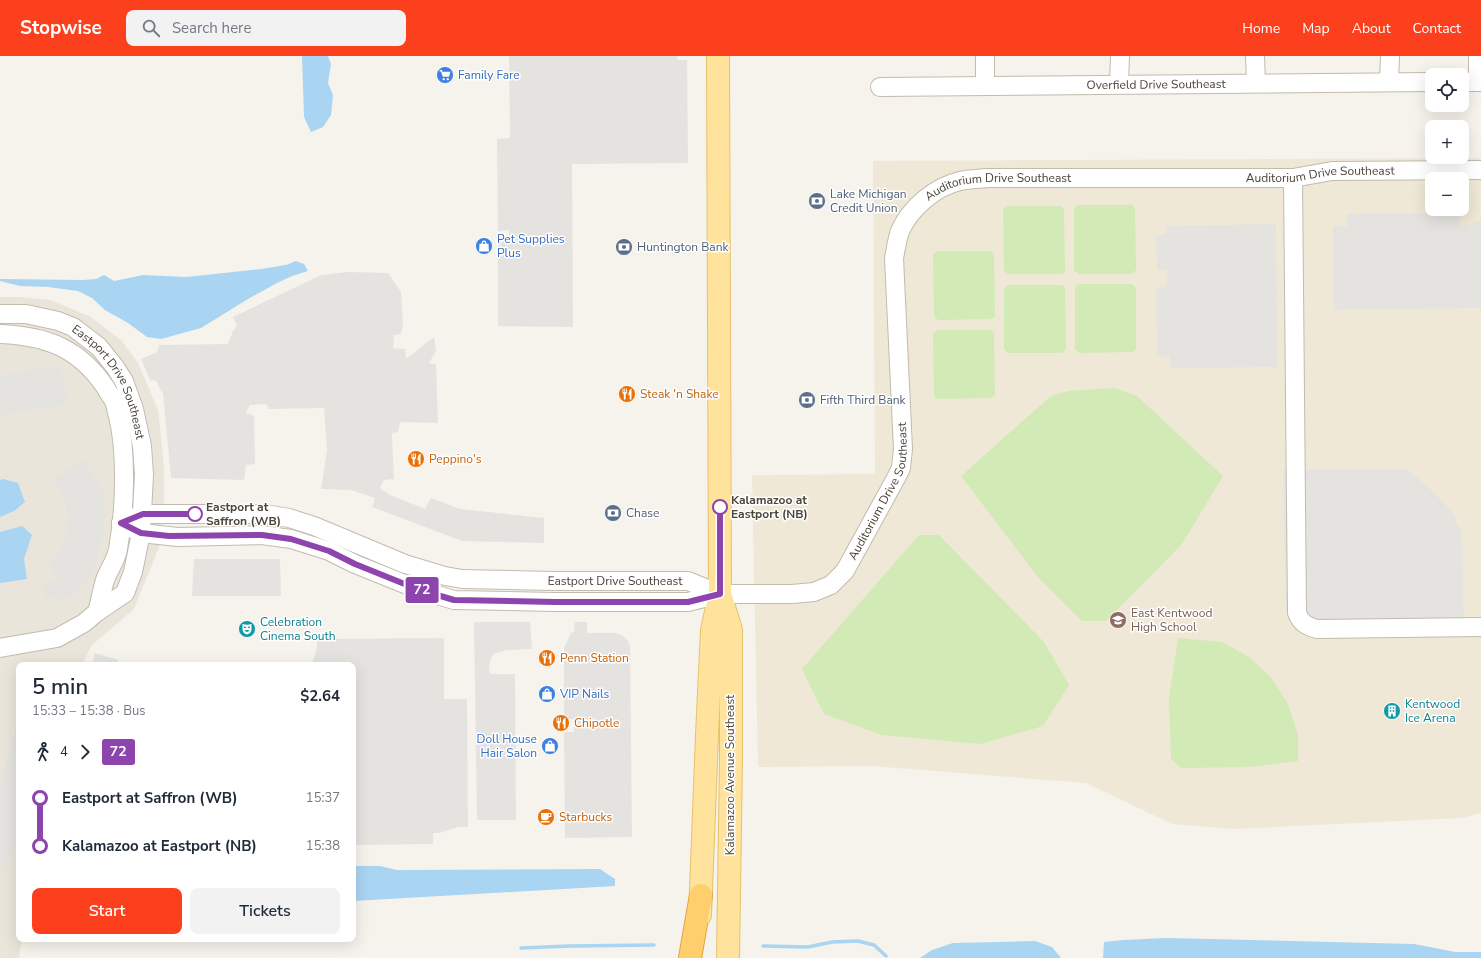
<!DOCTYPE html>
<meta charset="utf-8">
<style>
:root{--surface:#fff;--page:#f2f2f3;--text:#1f2937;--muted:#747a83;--accent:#fc3f1d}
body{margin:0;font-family:"Nunito Sans",sans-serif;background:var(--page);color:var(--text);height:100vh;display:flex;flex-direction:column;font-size:15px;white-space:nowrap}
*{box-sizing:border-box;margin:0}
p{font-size:13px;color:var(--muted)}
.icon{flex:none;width:22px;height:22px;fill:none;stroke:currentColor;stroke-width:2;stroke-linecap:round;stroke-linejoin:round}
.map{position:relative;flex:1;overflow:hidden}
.side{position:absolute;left:16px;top:606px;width:340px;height:280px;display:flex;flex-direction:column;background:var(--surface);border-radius:8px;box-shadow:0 4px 16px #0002}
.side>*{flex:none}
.badge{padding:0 8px;border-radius:3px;font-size:14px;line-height:26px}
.controls{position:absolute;left:1425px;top:12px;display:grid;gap:8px}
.controls a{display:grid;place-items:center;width:44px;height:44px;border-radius:8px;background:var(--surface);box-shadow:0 4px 16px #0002;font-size:20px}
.map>.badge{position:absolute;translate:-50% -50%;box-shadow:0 0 0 2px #fff}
.legs{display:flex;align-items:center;gap:6px;height:44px;padding:0 16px;font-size:13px}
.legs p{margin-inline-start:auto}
.head{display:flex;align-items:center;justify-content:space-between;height:68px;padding:0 16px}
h1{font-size:22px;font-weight:600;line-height:30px}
.cta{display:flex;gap:8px;margin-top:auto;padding:8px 16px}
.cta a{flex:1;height:46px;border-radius:8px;background:var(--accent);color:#fff;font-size:16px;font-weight:600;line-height:46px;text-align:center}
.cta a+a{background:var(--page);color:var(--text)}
ul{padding:0 16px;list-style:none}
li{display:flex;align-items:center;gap:14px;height:48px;font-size:15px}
li i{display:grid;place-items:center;width:6px;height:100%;margin:0 5px;background:currentColor}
li i::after{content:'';width:10px;height:10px;margin:-5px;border:3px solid;border-radius:50%;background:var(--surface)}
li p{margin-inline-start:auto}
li:first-child i{background:linear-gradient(#0000 50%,currentColor 0)}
li:last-child i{background:linear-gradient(currentColor 50%,#0000 0)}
header{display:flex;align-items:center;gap:24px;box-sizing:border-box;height:56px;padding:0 20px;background:var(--accent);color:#fff}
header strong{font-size:19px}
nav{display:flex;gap:22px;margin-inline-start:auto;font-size:14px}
.search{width:280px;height:36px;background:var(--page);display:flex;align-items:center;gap:10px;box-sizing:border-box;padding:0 14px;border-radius:8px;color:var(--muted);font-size:15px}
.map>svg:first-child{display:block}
</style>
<header>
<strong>Stopwise</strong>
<div class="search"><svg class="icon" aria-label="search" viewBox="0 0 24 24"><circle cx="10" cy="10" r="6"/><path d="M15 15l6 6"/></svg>Search here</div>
<nav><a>Home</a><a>Map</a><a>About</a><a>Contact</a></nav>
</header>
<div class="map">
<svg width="1481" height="902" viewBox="0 0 1481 902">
<rect width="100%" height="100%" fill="#f6f3ec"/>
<path fill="#eae5da" d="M 0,241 L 20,241 L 50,244 L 89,260 L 121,284 L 138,307 L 158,354 L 164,410 L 164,447 L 161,486 L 134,553 L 92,589 L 82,609 L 19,609 L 19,883 L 22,883 L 19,902 L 0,902 Z"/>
<path fill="#efe8d6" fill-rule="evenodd" d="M 1481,102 L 1481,757 L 1461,762 L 1234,773 L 1172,768 L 1086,727 L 871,710 L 758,711 L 752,419 L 875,418 L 873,105 ZM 1432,123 L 1462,123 L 1462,153 L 1432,153 Z"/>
<g fill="#d2eab5">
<path d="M 1078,149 L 1132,149 L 1135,153 L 1136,214 L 1132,218 L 1079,218 L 1074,214 L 1074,153 Z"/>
<path d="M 1007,150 L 1061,150 L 1064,153 L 1065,215 L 1062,218 L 1008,218 L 1004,215 L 1003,153 Z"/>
<path d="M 937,195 L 991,195 L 994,198 L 995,260 L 991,263 L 938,264 L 934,260 L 933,199 Z"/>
<path d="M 1078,228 L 1132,228 L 1136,232 L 1136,293 L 1133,296 L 1079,297 L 1075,293 L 1075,232 Z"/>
<path d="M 1008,229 L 1062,229 L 1065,232 L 1066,293 L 1062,297 L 1008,297 L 1004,293 L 1004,232 Z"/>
<path d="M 937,274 L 991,274 L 994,278 L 995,339 L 991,342 L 937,343 L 934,339 L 933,278 Z"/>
<path d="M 1115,332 L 1137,340 L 1223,420 L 1182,488 L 1106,565 L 1082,565 L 1037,520 L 961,420 L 1051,340 L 1068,335 Z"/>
<path d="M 919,479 L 939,479 L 1044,586 L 1069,629 L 1043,670 L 980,688 L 882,679 L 824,658 L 802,613 Z"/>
<path d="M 1178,582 L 1222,586 L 1249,601 L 1271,621 L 1288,648 L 1298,679 L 1298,705 L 1249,711 L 1181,712 L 1171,703 L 1169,642 Z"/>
</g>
<g fill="#e5e3e0">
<path d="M 509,0 L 677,0 L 677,4 L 687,4 L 688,107 L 572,108 L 573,271 L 498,270 L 498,180 L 509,180 L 509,174 L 498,175 L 497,83 L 510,82 Z"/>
<path d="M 1460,157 L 1460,169 L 1470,169 L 1481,164 L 1481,252 L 1334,254 L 1333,170 L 1347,170 L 1347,158 Z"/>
<path d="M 1276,168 L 1277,311 L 1170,312 L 1170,301 L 1157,300 L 1156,231 L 1166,231 L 1167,223 L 1166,214 L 1157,214 L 1156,179 L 1166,179 L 1167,170 Z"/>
<path d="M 349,216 L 388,217 L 401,236 L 403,270 L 401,278 L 394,279 L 393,292 L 405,293 L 406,303 L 434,281 L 436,295 L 429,307 L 436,308 L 438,367 L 400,366 L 398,376 L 392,377 L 394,423 L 384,424 L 380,432 L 388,438 L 425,453 L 431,442 L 460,453 L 544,462 L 544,487 L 462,485 L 372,451 L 375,442 L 351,434 L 321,433 L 327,394 L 324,352 L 269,353 L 266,348 L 250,349 L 246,357 L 254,360 L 255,408 L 246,409 L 244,424 L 171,422 L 163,338 L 156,325 L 150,324 L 141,303 L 157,296 L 159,289 L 228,288 L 233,275 L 237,270 L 233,261 L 321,219 Z"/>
<path d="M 60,309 L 69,348 L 0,359 L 0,319 Z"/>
<path d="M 83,403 L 103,435 L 105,451 L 103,479 L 97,507 L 93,517 L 76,535 L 60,547 L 53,539 L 46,544 L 40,534 L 57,521 L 49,508 L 63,490 L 68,462 L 64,440 L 52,424 Z"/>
<path d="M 1407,413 L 1433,436 L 1453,457 L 1462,478 L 1464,580 L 1293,567 L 1286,553 L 1283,414 Z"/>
<path d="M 194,503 L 280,503 L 281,540 L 192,540 Z"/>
<path d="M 474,566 L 530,566 L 532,593 L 507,594 L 496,597 L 492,600 L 489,609 L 490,618 L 515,618 L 516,764 L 477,764 Z"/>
<path d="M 575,566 L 587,566 L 587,577 L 616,577 L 623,580 L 628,585 L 630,591 L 632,781 L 565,782 L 564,676 L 574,676 L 574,663 L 564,663 L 564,592 L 571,577 L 574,576 Z"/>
<path d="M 444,582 L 444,643 L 467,643 L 468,771 L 458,771 L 439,777 L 433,777 L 433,788 L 353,789 L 353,609 L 312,609 L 317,591 L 317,583 Z"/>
<path d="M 95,597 L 118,604 L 117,609 L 92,609 Z"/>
<path d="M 19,661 L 19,784 L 16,784 L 10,802 L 0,817 L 0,732 Z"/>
</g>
<g fill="#a9d4f2">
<path d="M 302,0 L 328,0 L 331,8 L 328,27 L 333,39 L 331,59 L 323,71 L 311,76 L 304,61 Z"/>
<path d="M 296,205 L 304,208 L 308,215 L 292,220 L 277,227 L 248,243 L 201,272 L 161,283 L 147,281 L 128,267 L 105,254 L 92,242 L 78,235 L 48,231 L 20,230 L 0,225 L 0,223 L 83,224 L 96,223 L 104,219 L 114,225 L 143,219 L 187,221 L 261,213 L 286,209 Z"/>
<path d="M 3,423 L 18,427 L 25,446 L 14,455 L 0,461 L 0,424 Z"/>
<path d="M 22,470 L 32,479 L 24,503 L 27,523 L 0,527 L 0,476 Z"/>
<path d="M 353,810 L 380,810 L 397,814 L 600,813 L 615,823 L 615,830 L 353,845 Z"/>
<path d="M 1166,882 L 1414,888 L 1455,896 L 1481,896 L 1481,902 L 1103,902 L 1104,886 L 1123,884 Z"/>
<path d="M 1035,885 L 1052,891 L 1061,902 L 920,902 L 932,894 L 953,887 Z"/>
</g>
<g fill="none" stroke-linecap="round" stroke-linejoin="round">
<g stroke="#a9d4f2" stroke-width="3.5">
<path d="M 763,890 L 808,891 L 832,886 L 858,885 L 874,889 L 886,900"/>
<path d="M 521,892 L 570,890 L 654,889"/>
</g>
<g stroke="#c2bbae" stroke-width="20">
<g id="minor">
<path d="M 985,0 L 985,29"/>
<path d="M 1255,0 L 1256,27"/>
<path d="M 1478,0 L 1478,26"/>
<path d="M 1389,26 L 1390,0"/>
<path d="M 1462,26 L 1481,26"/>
<path d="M 1119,28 L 1120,0"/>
<path id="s1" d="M 880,31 L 1432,26"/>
<path d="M 1293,122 L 1297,557 C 1301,567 1306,570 1317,573 L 1481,571"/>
<path id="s2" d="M 0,258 L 26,258 L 58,265 L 73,271 L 99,291 L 115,311 L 124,325 L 134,353 L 142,390 L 144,418 L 141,477 L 133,516 L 125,537 L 97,556 L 84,567 L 57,582 L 0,592"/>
<path d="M 0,278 C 47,280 79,292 106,332 C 108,337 112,341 114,345 C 116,349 116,355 118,360 C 127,397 125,455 118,493 C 116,505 109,513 105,524 C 102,534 100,546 97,556"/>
<path id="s3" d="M 121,467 L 141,477 L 159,479 L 178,481 L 262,479 L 291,483 L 329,495 L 355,508 L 417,533 L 454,544 L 555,546 L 688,546 L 720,538 L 792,538 L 814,536 L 831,529 L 845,515 L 896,422 L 901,412 L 903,393 L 894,202 C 896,193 897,183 900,175 C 911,151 935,131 960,125 C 969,123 978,123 987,122 L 1293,122 L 1332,115 L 1481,114"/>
<path id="s4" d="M 121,467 L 143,458 L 265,458 L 289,462 L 314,470 L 405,508 L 445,520 L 462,523 L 555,525 L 688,525 L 720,538"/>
</g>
</g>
<g stroke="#e6c16a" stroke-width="24">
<g id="major">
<path d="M 721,541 L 731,574 L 731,702 L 728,902"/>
<path d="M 700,859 L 707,679 L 712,574 L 720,538 L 718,0"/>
</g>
</g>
<g stroke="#e0a43c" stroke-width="24">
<path id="highway" d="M 690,902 L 701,839"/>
</g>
<use href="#minor" stroke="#fff" stroke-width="18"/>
<use href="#major" stroke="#ffe39c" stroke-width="22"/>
<use href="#highway" stroke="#ffcf6e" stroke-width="22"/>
</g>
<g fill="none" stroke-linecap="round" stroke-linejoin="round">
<g stroke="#fff" stroke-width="9">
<path id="line-1" d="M 195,458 L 143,458 L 121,467 L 141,477 L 169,480 L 262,479 L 291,483 L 329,495 L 355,508 L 417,533 L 454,544 L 555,546 L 688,546 L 720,538 L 720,451"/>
</g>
<use href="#line-1" stroke="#8e44ad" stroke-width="6"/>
</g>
<defs>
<g id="supermarket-disc" transform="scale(0.9)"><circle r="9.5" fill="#3f7fe0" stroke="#fff"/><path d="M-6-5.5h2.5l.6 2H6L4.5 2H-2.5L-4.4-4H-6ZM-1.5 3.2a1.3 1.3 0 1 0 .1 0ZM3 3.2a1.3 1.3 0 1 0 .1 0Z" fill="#fff"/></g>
<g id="bank-disc" transform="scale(0.9)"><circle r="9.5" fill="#5c6f8a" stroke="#fff"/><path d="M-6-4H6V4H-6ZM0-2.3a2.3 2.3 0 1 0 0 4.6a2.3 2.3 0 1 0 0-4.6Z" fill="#fff"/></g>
<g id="shop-disc" transform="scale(0.9)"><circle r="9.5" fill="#3f7fe0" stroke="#fff"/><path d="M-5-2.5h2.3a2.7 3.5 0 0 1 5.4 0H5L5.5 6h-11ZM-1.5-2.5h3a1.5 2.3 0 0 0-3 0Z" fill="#fff"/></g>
<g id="restaurant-disc" transform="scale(0.9)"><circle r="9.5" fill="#e8710a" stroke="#fff"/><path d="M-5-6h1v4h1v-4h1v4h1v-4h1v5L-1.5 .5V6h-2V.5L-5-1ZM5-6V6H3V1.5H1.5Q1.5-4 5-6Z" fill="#fff"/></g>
<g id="school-disc" transform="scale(0.9)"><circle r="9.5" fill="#8d6e63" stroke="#fff"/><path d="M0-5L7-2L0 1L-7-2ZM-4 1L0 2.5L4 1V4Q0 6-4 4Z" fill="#fff"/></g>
<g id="theatre-disc" transform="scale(0.9)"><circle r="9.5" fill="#0f9aa8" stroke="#fff"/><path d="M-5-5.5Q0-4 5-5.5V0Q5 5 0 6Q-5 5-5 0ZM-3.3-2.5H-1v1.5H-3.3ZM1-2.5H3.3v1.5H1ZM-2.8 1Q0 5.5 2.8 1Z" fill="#fff"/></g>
<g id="building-disc" transform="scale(0.9)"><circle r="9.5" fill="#0f9aa8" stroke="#fff"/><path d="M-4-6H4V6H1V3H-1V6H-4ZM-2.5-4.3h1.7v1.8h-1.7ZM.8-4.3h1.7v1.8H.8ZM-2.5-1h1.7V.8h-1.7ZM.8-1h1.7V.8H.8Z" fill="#fff"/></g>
<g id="cafe-disc" transform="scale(0.9)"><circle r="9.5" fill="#e8710a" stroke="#fff"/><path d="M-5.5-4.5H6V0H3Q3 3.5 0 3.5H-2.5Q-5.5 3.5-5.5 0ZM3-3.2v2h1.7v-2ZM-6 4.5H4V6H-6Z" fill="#fff"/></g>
</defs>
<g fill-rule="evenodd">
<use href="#supermarket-disc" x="445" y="19"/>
<use href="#bank-disc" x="817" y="145"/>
<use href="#shop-disc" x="484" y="190"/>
<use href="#bank-disc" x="624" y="191"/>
<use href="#restaurant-disc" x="627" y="338"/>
<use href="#bank-disc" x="807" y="344"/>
<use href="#restaurant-disc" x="416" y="403"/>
<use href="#bank-disc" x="613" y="457"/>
<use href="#school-disc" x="1118" y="564"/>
<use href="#theatre-disc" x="247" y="573"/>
<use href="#restaurant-disc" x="547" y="602"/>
<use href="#shop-disc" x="547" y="638"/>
<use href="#building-disc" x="1392" y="655"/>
<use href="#restaurant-disc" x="561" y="667"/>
<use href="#shop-disc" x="550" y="690"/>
<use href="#cafe-disc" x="546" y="761"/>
</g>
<g fill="#fff" stroke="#8e44ad" stroke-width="2">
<circle cx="720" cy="451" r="7"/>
<circle cx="195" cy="458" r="7"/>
</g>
<g text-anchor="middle" stroke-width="3" stroke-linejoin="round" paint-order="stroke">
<g font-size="12" fill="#366cbe" stroke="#fff" text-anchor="start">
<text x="458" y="23">Family Fare</text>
<text x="497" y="187">Pet Supplies<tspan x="497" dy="14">Plus</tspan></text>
<text x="560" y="642">VIP Nails</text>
<text x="537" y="687" text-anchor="end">Doll House<tspan x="537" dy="14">Hair Salon</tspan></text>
</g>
<g font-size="12" fill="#4b4439" stroke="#fff">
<text dy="4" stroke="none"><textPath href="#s1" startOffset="276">Overfield Drive Southeast</textPath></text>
<text dy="4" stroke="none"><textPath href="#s3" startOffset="1543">Auditorium Drive Southeast</textPath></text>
<text dy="4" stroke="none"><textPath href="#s3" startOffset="1219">Auditorium Drive Southeast</textPath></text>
<text dy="4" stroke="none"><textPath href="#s2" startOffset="143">Eastport Drive Southeast</textPath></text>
<text dy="4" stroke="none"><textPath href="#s3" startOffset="835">Auditorium Drive Southeast</textPath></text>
<text dy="4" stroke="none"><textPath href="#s4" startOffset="507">Eastport Drive Southeast</textPath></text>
<text transform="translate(730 719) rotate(-90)" y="4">Kalamazoo Avenue Southeast</text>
</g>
<g font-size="12" fill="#4e5e75" stroke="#fff" text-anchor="start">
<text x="830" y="142">Lake Michigan<tspan x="830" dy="14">Credit Union</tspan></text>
<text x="637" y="195">Huntington Bank</text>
<text x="820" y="348">Fifth Third Bank</text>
<text x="626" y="461">Chase</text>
</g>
<g font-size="12" fill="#c56008" stroke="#fff" text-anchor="start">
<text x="640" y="342">Steak 'n Shake</text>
<text x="429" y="407">Peppino's</text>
<text x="560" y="606">Penn Station</text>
<text x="574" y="671">Chipotle</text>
<text x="559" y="765">Starbucks</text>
</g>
<g font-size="12" font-weight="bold" fill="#4b4439" stroke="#fff" text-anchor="start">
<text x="731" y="448">Kalamazoo at<tspan x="731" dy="14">Eastport (NB)</tspan></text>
<text x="206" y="455">Eastport at<tspan x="206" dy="14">Saffron (WB)</tspan></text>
</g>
<g font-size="12" fill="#785e54" stroke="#fff" text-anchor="start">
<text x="1131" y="561">East Kentwood<tspan x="1131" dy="14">High School</tspan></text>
</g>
<g font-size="12" fill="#0d838f" stroke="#fff" text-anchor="start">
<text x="260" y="570">Celebration<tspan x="260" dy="14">Cinema South</tspan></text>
<text x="1405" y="652">Kentwood<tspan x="1405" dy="14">Ice Arena</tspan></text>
</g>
</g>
</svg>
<div class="controls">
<a><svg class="icon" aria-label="locate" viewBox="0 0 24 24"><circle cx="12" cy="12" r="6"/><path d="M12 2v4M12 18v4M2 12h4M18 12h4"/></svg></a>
<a>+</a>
<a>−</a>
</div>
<b class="badge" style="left:422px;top:534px;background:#8e44ad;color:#fff">72</b>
<section class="side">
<div class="head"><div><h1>5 min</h1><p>15:33 – 15:38 · Bus</p></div><b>$2.64</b></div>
<div class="legs"><svg class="icon" aria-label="walk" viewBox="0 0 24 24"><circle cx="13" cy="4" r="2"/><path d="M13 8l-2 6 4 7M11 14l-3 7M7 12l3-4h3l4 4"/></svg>4<svg class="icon" aria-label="forward" viewBox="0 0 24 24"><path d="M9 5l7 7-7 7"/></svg><b class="badge" style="background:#8e44ad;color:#fff">72</b></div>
<ul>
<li><i style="color:#8e44ad"></i><b>Eastport at Saffron (WB)</b><p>15:37</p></li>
<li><i style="color:#8e44ad"></i><b>Kalamazoo at Eastport (NB)</b><p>15:38</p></li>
</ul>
<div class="cta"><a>Start</a><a>Tickets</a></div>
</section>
</div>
